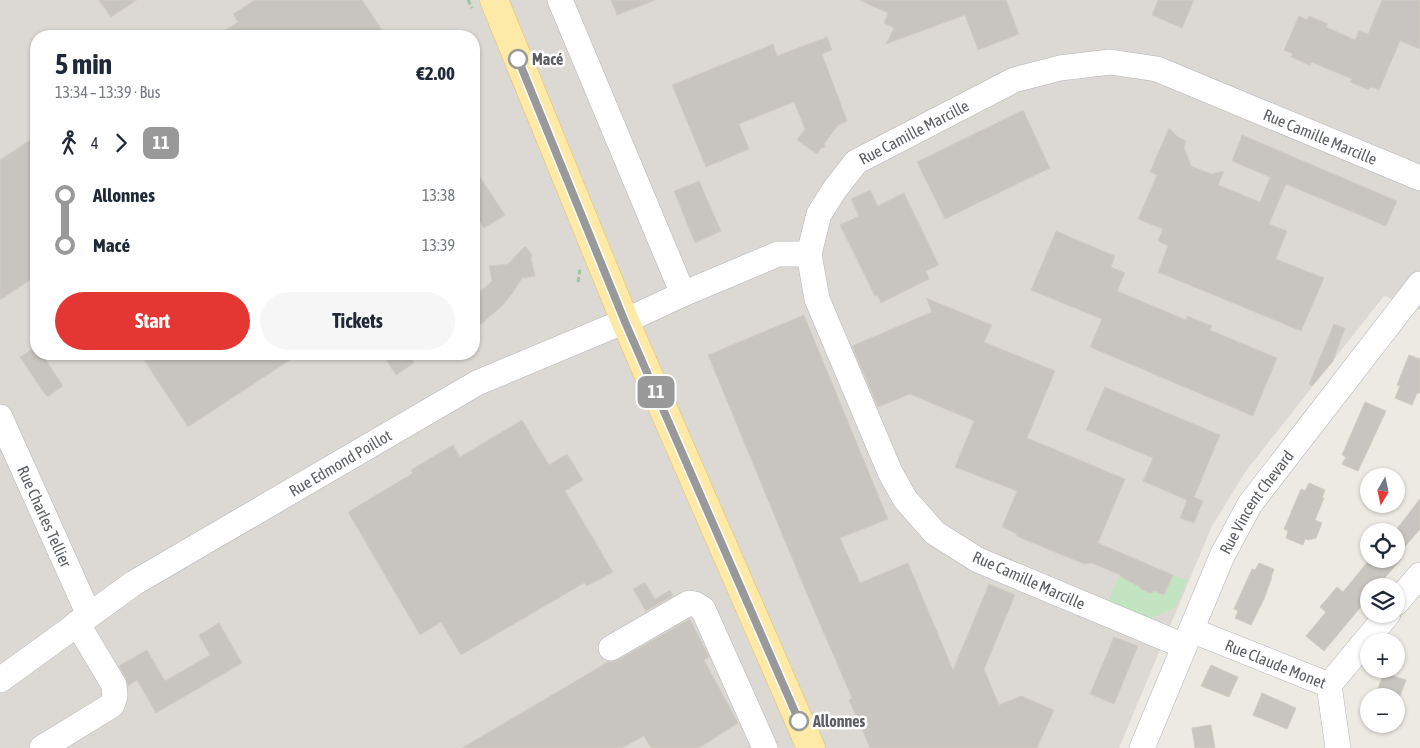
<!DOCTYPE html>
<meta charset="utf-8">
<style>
:root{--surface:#fff;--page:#f6f6f7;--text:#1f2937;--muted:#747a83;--accent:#e43632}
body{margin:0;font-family:"Asap Condensed",sans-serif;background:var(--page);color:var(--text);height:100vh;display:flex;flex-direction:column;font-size:19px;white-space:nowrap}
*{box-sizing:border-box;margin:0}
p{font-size:16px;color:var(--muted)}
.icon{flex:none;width:28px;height:28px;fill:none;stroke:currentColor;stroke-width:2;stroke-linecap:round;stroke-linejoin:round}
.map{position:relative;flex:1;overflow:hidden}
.side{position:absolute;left:30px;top:30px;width:450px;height:330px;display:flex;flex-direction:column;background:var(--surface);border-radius:20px;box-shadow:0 1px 4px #0004}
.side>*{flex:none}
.badge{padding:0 10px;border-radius:8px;font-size:18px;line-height:32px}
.needle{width:32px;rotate:189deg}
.fabs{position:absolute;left:1360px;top:468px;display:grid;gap:10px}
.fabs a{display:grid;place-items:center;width:45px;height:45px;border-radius:50%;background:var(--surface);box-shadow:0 1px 4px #0004;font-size:25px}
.map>.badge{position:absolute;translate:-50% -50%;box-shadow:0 0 0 2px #fff}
.legs{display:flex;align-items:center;gap:8px;height:55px;padding:0 25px;font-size:16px}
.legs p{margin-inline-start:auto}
.overview{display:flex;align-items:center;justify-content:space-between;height:85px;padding:0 25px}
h1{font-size:28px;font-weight:700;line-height:38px}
.cta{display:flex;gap:10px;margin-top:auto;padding:10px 25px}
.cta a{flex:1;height:58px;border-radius:30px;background:var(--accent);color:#fff;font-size:20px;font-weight:700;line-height:58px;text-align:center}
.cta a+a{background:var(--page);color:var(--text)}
ul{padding:0 25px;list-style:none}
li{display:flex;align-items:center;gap:18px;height:50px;font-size:19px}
li i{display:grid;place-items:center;width:8px;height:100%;margin:0 6px;background:currentColor}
li i::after{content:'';width:12px;height:12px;margin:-6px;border:4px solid;border-radius:50%;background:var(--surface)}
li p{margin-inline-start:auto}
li:first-child i{background:linear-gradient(#0000 50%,currentColor 0)}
li:last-child i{background:linear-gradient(currentColor 50%,#0000 0)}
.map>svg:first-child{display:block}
</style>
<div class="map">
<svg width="1420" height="748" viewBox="0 0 1420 748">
<rect width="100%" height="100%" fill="#edeae3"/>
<path fill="#dcd9d5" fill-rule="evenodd" d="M 0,0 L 1420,0 L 1420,310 L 1384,296 L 1246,471 L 1212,526 L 1119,748 L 0,748 ZM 36,36 L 474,36 L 474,354 L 36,354 Z"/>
<path fill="#c2e4c0" d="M 1120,575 L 1121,577 L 1140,587 L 1141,589 L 1150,593 L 1155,591 L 1164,595 L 1173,575 L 1187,580 L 1175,608 L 1151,618 L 1108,601 Z"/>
<g fill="#c8c5c0" stroke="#d2ccc1">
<path d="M 99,0 L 137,0 L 111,17 Z"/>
<path d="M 255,0 L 362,0 L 386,36 L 216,36 L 238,22 L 233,14 Z"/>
<path d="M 611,0 L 653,0 L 653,1 L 617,15 Z"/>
<path d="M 859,0 L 1006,0 L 1019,34 L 978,50 L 965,15 L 886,44 L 894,28 L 884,23 L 888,13 Z"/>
<path d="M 1158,0 L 1194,0 L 1182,28 L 1152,15 Z"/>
<path d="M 1382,0 L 1420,0 L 1420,49 L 1400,41 L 1379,90 L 1370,87 L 1369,90 L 1350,82 L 1352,79 L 1311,62 L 1310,65 L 1291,57 L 1293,54 L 1284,50 L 1299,16 L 1307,20 L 1309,16 L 1328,24 L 1326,27 L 1355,40 L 1359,31 L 1368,34 Z"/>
<path d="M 827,37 L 832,50 L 822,54 L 847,121 L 838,125 L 824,144 L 825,147 L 821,148 L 817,154 L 797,140 L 805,129 L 794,102 L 739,124 L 749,149 L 706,167 L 672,85 L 773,44 L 777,56 Z"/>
<path d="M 1023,110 L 1050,168 L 945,219 L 917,162 Z"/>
<path d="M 1169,128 L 1178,137 L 1186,141 L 1184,148 L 1191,166 L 1211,174 L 1224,171 L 1218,185 L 1260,202 L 1270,177 L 1232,161 L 1242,135 L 1397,201 L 1386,226 L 1286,184 L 1269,224 L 1287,231 L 1276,259 L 1324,278 L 1301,331 L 1158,272 L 1168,246 L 1158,241 L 1163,229 L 1138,219 L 1157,175 L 1150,172 Z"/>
<path d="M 36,136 L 36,276 L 0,300 L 0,160 Z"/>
<path d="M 474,168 L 505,215 L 484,228 L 474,212 Z"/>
<path d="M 699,181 L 721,231 L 695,243 L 674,191 Z"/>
<path d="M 870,190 L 878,206 L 904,193 L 939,265 L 926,271 L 929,279 L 881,303 L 877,295 L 875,296 L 840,225 L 859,216 L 851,199 Z"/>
<path d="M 1056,231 L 1115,256 L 1111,267 L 1125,273 L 1117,291 L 1186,320 L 1187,316 L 1212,326 L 1210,330 L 1277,358 L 1253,416 L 1090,347 L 1102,319 L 1031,290 Z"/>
<path d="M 525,246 L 532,255 L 531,258 L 535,276 L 522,278 L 512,294 L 502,306 L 474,330 L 474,297 L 492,281 L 489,266 L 508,264 Z"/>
<path d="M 926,298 L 992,325 L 984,342 L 1055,371 L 1027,438 L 1125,479 L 1098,543 L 1173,575 L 1164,595 L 1155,591 L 1150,593 L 1141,589 L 1140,587 L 1121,577 L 1120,575 L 1092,563 L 1084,564 L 1016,536 L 1017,534 L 1002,527 L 1017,491 L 955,467 L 974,421 L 910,394 L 878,407 L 852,346 L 932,312 Z"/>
<path d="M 804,315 L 888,519 L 840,538 L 860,583 L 908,563 L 953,670 L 989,584 L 1015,595 L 984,669 L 999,705 L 1021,696 L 1054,710 L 1037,748 L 870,748 L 849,700 L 852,698 L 804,587 L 708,355 Z"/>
<path d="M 1334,324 L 1345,328 L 1333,361 L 1312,386 L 1309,384 Z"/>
<path d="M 36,347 L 36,354 L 42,354 L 63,386 L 47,397 L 20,357 Z"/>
<path d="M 140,354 L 299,354 L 188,427 Z"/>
<path d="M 382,354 L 408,354 L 414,363 L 396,375 Z"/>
<path d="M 1409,355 L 1420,359 L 1420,393 L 1417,393 L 1412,405 L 1395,398 L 1400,386 L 1397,385 Z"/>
<path d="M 1105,387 L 1220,435 L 1194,497 L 1203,501 L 1194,523 L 1180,518 L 1187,500 L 1143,481 L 1153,458 L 1086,430 Z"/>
<path d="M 1365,402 L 1386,411 L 1358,471 L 1342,464 L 1346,457 L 1342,455 Z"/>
<path d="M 522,420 L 549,465 L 567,454 L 583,480 L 565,491 L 613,572 L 587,586 L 584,583 L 461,655 L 441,622 L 420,635 L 348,512 L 413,473 L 411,470 L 453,445 L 460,457 Z"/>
<path d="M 1309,483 L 1325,490 L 1322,498 L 1324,498 L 1315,520 L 1322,523 L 1316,538 L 1308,540 L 1305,539 L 1303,545 L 1286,538 L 1288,531 L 1284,529 L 1301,489 L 1305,491 Z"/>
<path d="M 1420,499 L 1420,529 L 1396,557 L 1396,530 Z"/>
<path d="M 1370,559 L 1401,559 L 1378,586 L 1369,586 L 1369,597 L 1324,651 L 1306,636 L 1326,612 L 1320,607 L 1337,587 L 1343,592 Z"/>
<path d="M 1259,563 L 1274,569 L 1271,577 L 1272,577 L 1264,599 L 1251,625 L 1235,618 L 1238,611 L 1234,609 L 1252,569 L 1255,570 Z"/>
<path d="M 645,582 L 655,599 L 670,590 L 673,596 L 646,611 L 633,589 Z"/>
<path d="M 690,619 L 709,657 L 704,660 L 738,723 L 699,748 L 651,748 L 644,736 L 622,748 L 462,748 L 608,662 L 618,660 Z"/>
<path d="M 219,623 L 242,663 L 156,713 L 137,680 L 128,686 L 126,678 L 119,666 L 147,650 L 165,681 L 210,655 L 199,635 Z"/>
<path d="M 1114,637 L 1138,646 L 1114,704 L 1090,694 Z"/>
<path d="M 1211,665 L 1238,677 L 1229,697 L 1201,686 Z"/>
<path d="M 1384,673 L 1406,680 L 1400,696 L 1375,696 Z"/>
<path d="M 1262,693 L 1296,708 L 1287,729 L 1253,715 Z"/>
<path d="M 1211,725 L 1215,748 L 1195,748 L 1192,728 Z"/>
</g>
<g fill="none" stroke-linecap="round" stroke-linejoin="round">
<g stroke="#b0b4b8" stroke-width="26">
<g id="minor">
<path d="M 560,0 L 683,294"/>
<path id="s1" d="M 0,417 L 89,615"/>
<path d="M 1396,603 L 1420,575"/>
<path id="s2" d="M 1191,630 L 1329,685 L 1338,748"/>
<path id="s3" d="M 1184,646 L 978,560 L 935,533 L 905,499 L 890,472 L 817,299 L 809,254 L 819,214 L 835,189 L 856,162 L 1014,80 L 1060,68 L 1110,62 L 1157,69 L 1420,178"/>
<path d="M 611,648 L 689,603 L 695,604 L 703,609 L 765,748"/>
<path id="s4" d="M 0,680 L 134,583 L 477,383 L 625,321 L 683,294 L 778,254 L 809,254"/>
<path d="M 1329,685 L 1388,614"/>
<path d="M 42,748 L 112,705 L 115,696 L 114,685 L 77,623"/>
<path id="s5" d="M 1142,748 L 1222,556 L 1250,504 L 1420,284"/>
</g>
</g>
<g stroke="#edbc5c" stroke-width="29">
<path id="major" d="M 494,0 L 625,321 L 811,748"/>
</g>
<g stroke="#99c5a3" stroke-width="3" stroke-dasharray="5 2.5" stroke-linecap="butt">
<path d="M 468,0 L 472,8"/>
<path d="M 578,282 L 580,269"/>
</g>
<use href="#minor" stroke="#fff" stroke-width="25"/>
<use href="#major" stroke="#fdeaa8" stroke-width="28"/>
</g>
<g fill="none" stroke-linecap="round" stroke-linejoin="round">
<g stroke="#fff" stroke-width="11">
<path id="line-1" d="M 518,59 L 625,322 L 799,721"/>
</g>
<use href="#line-1" stroke="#999" stroke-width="8"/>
</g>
<g fill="#fff" stroke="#999" stroke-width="2.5">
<circle cx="518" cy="59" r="9"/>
<circle cx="799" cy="721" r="9"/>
</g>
<g text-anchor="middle" stroke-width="5" stroke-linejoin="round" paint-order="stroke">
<g font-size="16" font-weight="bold" fill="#5b5f63" stroke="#fff" text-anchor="start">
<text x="532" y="65">Macé</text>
<text x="813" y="727">Allonnes</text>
</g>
<g font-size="16" fill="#5b5f63" stroke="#fff">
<text dy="6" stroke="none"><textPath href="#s3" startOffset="754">Rue Camille Marcille</textPath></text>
<text dy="6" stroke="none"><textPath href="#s3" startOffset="1189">Rue Camille Marcille</textPath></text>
<text dy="6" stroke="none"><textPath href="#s4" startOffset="404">Rue Edmond Poillot</textPath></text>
<text dy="6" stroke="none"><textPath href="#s5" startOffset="272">Rue Vincent Chevard</textPath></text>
<text dy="6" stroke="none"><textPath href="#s1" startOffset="109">Rue Charles Tellier</textPath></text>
<text transform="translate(1029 580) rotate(24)" y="6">Rue Camille Marcille</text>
<text dy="6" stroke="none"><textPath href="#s2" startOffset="91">Rue Claude Monet</textPath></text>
</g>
</g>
</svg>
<div class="fabs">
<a><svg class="needle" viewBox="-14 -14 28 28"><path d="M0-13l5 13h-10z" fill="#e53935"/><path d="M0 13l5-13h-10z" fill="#747a83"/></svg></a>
<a><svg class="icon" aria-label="locate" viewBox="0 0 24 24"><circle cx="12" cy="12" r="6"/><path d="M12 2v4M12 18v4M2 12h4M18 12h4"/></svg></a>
<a><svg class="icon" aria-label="layers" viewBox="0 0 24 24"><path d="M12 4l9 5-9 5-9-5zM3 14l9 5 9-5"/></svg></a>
<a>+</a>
<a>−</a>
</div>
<b class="badge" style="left:656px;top:392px;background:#999;color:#fff">11</b>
<section class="side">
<div class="overview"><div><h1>5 min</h1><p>13:34 – 13:39 · Bus</p></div><b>€2.00</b></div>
<div class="legs"><svg class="icon" aria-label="walk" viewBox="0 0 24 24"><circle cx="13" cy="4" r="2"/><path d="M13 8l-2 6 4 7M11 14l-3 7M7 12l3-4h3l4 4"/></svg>4<svg class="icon" aria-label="forward" viewBox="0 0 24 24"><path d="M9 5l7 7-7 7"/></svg><b class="badge" style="background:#999;color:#fff">11</b></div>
<ul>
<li><i style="color:#999"></i><b>Allonnes</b><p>13:38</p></li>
<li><i style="color:#999"></i><b>Macé</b><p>13:39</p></li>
</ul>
<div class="cta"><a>Start</a><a>Tickets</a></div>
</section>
</div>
